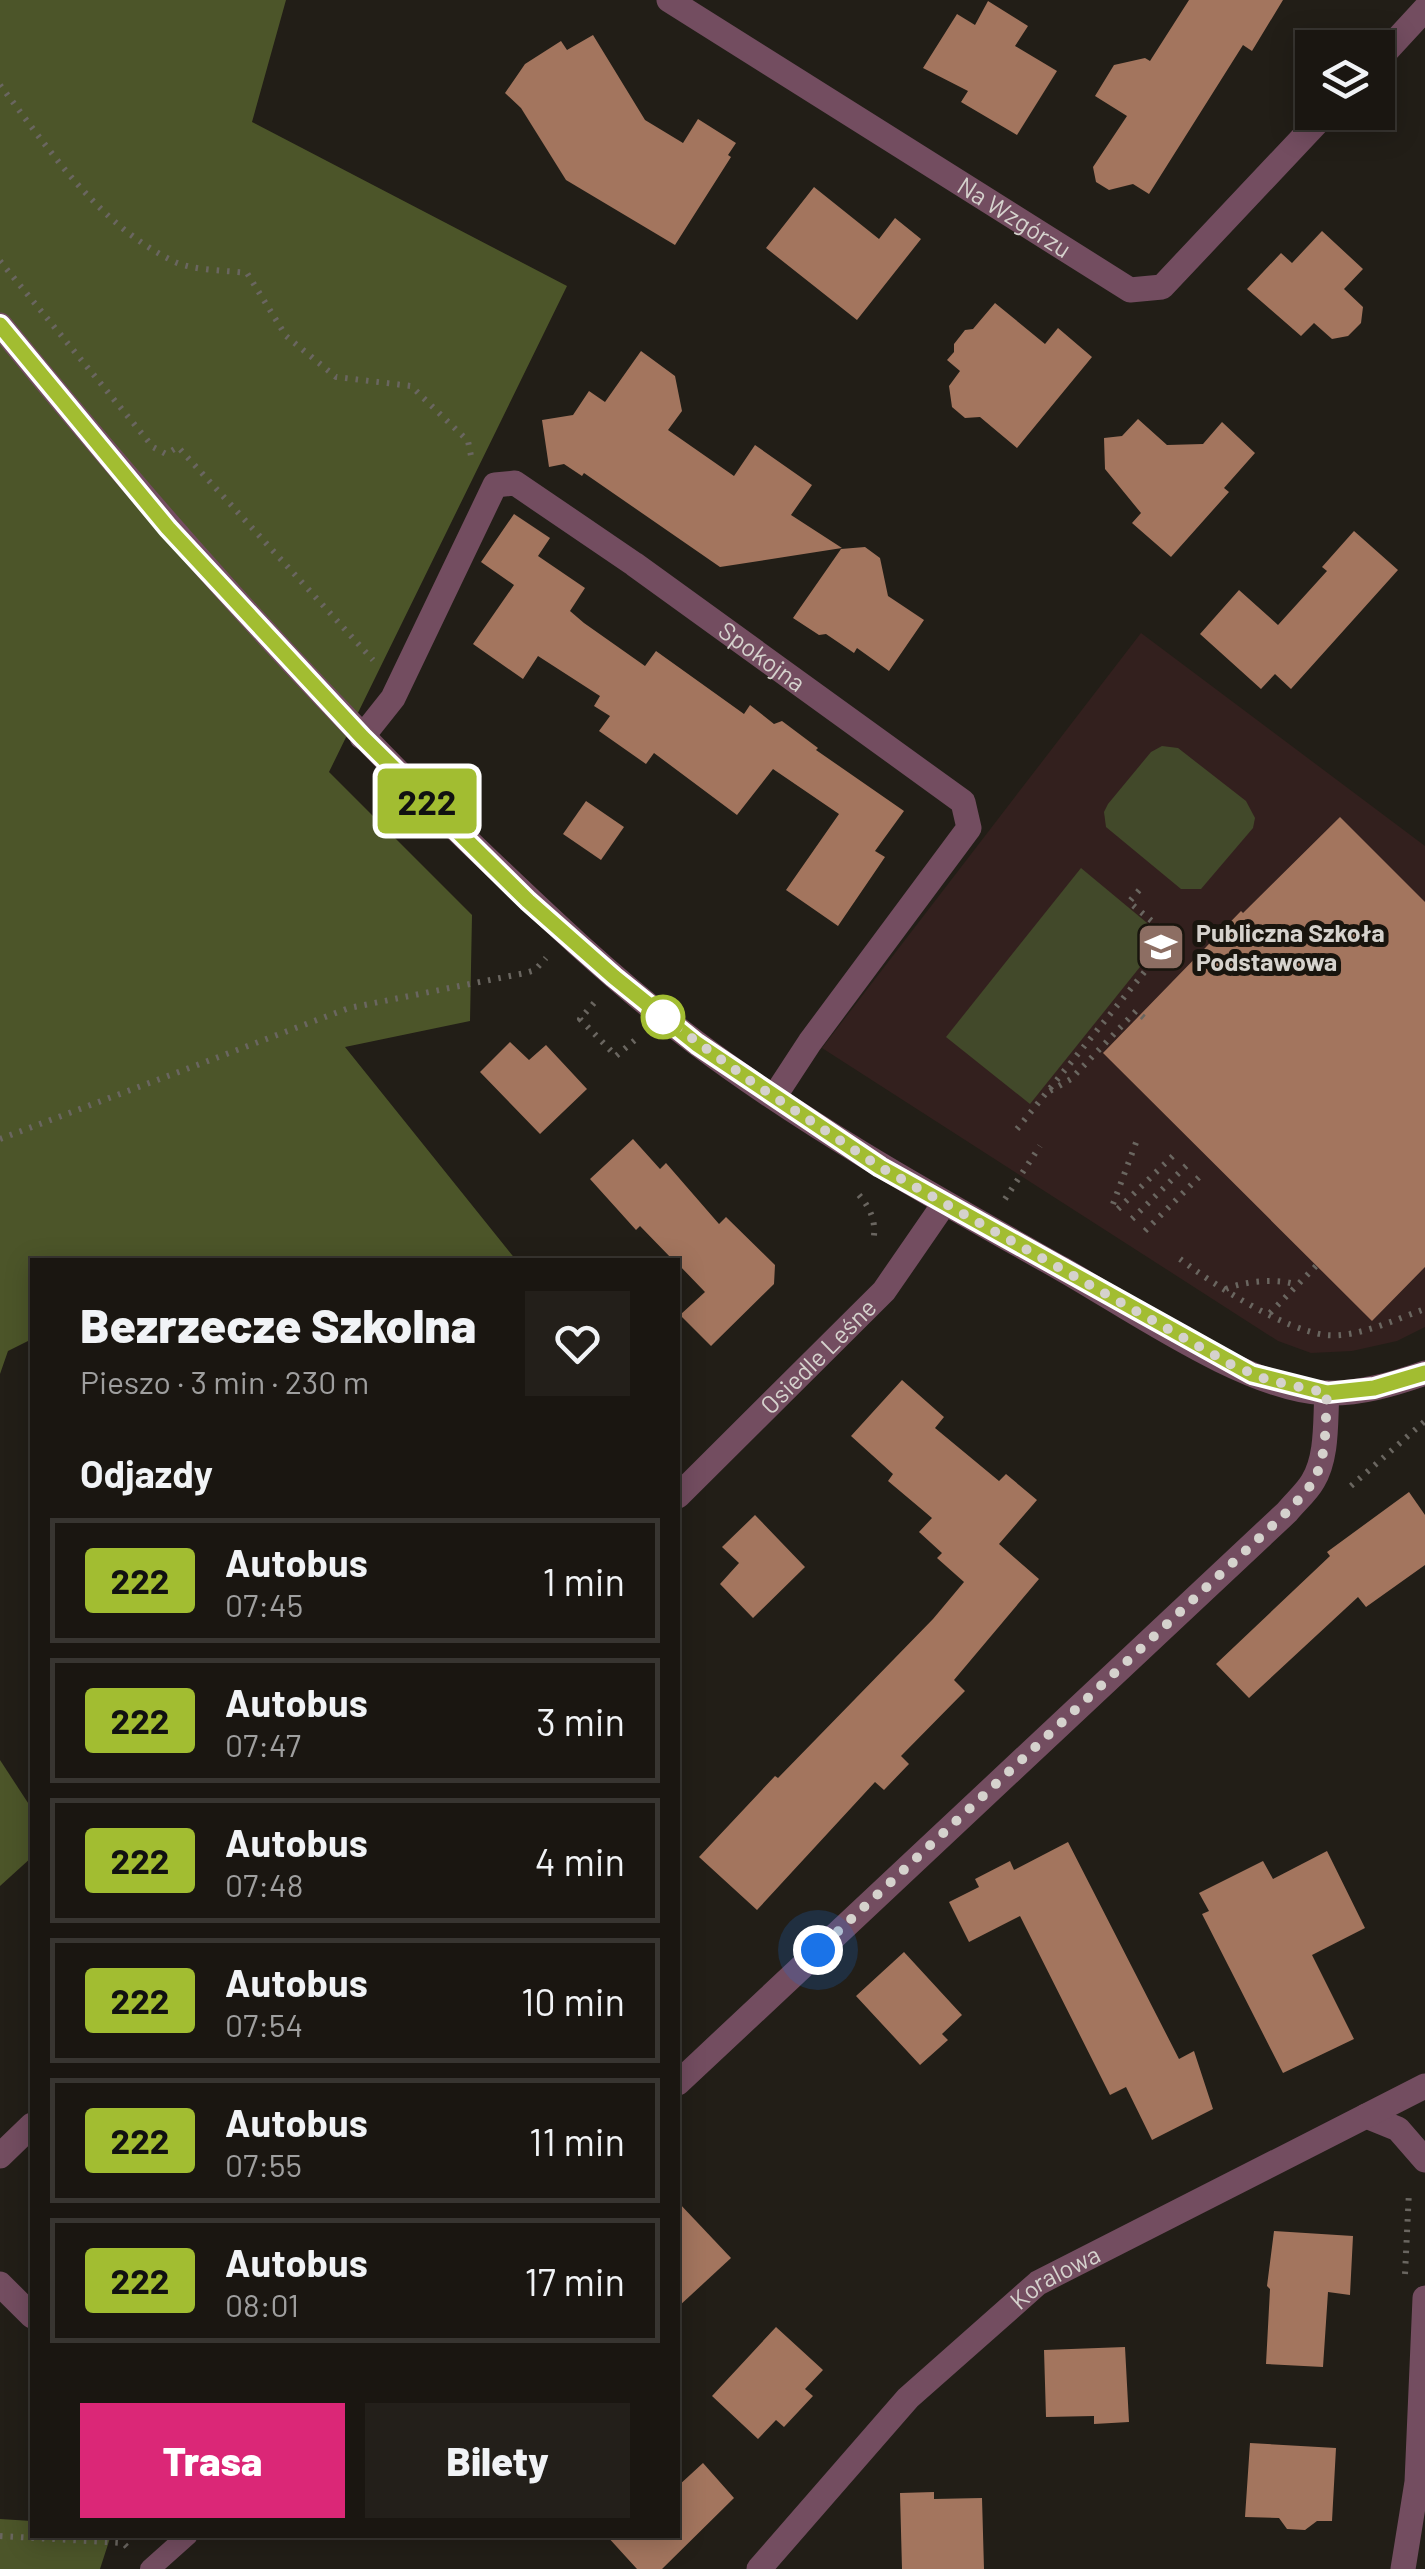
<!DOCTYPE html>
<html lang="pl">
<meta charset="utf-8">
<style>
:root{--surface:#1a1611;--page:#231f1a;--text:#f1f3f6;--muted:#9f9f9f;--line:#383531;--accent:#db2777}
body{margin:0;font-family:Barlow,sans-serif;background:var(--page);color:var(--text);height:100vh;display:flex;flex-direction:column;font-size:38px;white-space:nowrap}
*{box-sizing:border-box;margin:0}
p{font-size:32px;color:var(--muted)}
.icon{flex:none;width:55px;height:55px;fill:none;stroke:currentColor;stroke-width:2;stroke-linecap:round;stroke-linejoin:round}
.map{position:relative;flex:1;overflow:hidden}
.side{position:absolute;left:30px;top:1258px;width:650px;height:1280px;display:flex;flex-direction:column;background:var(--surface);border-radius:0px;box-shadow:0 5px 25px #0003,0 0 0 2px var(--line)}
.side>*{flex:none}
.badge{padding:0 20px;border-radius:8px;font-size:35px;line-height:65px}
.buttons{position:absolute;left:1295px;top:30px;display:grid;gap:20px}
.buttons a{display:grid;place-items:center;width:100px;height:100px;border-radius:0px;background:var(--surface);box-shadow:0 5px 25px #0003,0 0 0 2px var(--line);font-size:50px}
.you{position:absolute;width:50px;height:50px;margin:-25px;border:8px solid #fff;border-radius:50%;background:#1a73e8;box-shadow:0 0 0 15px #1a73e833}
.map>.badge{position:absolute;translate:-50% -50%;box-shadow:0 0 0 5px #fff}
h2{padding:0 50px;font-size:38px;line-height:90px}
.round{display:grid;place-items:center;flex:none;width:105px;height:105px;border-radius:0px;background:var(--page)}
.headline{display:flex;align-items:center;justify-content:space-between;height:170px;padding:0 50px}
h1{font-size:48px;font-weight:800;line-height:75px}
.action{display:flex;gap:20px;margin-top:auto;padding:20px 50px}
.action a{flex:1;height:115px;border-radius:0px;background:var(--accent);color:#fff;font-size:40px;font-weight:800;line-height:115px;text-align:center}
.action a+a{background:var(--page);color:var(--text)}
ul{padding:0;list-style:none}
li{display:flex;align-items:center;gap:30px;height:125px;margin:0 20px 15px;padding:0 30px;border:5px solid var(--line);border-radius:0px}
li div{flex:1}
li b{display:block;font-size:38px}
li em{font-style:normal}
li .badge{min-width:110px;font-weight:700;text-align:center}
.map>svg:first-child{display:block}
</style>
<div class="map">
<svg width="1425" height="2569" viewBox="0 0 1425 2569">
<rect width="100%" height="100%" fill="#221e17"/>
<path fill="#33201e" d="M 1141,633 L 1425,846 L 1425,1327 L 1397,1341 L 1352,1351 L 1311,1353 L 1278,1341 L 822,1048 Z"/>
<g fill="#42492a">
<path d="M 1162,746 L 1178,748 L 1246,801 L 1255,818 L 1253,828 L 1201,889 L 1181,889 L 1106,827 L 1104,812 L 1108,804 L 1151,752 Z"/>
<path d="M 1081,868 L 1164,937 L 1030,1104 L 946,1037 Z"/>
</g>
<g fill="#4c5529">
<path d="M 0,0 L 286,0 L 252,122 L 567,286 L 329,772 L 472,915 L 470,1021 L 345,1047 L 516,1260 L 32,1260 L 32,1339 L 8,1351 L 0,1374 Z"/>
<path d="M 0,1760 L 32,1809 L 32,1857 L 0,1886 Z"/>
<path d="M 0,2519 L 32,2521 L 32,2535 L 111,2535 L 100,2569 L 0,2569 Z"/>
</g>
<g fill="#a3755e">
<path d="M 1189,0 L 1283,0 L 1252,51 L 1243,45 L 1149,194 L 1133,184 L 1109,190 L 1096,182 L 1093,167 L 1127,116 L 1095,96 L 1114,65 L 1145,58 L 1150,61 Z"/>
<path d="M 988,1 L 1028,26 L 1015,46 L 1057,71 L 1017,135 L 961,102 L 968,91 L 923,68 L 957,14 L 975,25 Z"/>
<path d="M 593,35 L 645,120 L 683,143 L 698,119 L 736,143 L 728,155 L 731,157 L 675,245 L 566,180 L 521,108 L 505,93 L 525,64 L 561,41 L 567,50 Z"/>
<path d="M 814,187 L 879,239 L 895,218 L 921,239 L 857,320 L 766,248 Z"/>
<path d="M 1322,231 L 1363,269 L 1344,289 L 1363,307 L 1361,323 L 1348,336 L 1332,339 L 1314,323 L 1301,336 L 1247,289 L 1281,253 L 1292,263 Z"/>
<path d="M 995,303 L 1045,344 L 1058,328 L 1092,357 L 1017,448 L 980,417 L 965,418 L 952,407 L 949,386 L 960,371 L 947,360 L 954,352 L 954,344 L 965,330 L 973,329 Z"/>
<path d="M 641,351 L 675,376 L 682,411 L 668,430 L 734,476 L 755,445 L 812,485 L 791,515 L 842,548 L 720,567 L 584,473 L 582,476 L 564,464 L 549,467 L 542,420 L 573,415 L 589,391 L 605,402 Z"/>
<path d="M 1138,419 L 1167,445 L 1203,444 L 1222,422 L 1255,453 L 1224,488 L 1229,492 L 1171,557 L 1132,523 L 1141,513 L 1105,469 L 1104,438 L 1122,436 Z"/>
<path d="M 514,514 L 550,538 L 538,556 L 585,588 L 570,611 L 584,623 L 645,666 L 656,651 L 744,714 L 750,705 L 774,724 L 782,721 L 818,748 L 816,750 L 904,811 L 875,851 L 885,857 L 838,926 L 786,890 L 839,814 L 773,769 L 737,815 L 654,753 L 646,764 L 599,731 L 610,716 L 594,706 L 600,696 L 538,656 L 523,679 L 473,644 L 514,585 L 481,562 Z"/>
<path d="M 1354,531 L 1398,570 L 1291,689 L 1275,674 L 1261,689 L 1200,634 L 1239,590 L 1278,625 L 1327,571 L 1322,567 Z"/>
<path d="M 865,547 L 880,558 L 888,596 L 924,620 L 889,671 L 857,648 L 854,653 L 826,634 L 819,635 L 793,618 L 841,549 Z"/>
<path d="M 586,801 L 624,827 L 601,860 L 563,834 Z"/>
<path d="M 1340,817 L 1425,902 L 1425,1267 L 1372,1321 L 1103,1053 L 1241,911 L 1243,913 Z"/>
<path d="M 510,1042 L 529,1060 L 546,1045 L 587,1089 L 540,1134 L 480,1072 Z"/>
<path d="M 633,1139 L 660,1169 L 666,1163 L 719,1224 L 726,1217 L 775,1265 L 774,1284 L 711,1346 L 680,1315 L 705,1292 L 678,1264 L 678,1260 L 673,1260 L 640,1226 L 636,1230 L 590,1179 Z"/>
<path d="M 902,1380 L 944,1417 L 935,1428 L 999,1481 L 1006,1474 L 1037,1500 L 999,1544 L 1039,1579 L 954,1680 L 965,1691 L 901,1756 L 909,1764 L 884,1790 L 875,1782 L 757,1910 L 699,1857 L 775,1776 L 778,1778 L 933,1619 L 964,1582 L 937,1558 L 942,1553 L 919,1532 L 932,1518 L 888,1481 L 893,1474 L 851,1436 Z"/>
<path d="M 1409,1492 L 1425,1515 L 1425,1565 L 1366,1607 L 1358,1597 L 1249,1698 L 1216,1664 L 1330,1556 L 1327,1552 Z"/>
<path d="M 755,1515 L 805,1567 L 753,1618 L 720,1584 L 739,1563 L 722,1547 Z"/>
<path d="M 1068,1842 L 1179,2059 L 1194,2051 L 1213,2109 L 1152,2140 L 1126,2087 L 1110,2095 L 1020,1916 L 969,1942 L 949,1902 L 979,1887 L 975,1879 L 1010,1861 L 1014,1870 Z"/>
<path d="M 1327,1851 L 1365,1928 L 1312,1955 L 1354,2039 L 1283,2073 L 1202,1914 L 1209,1911 L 1199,1893 L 1263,1861 L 1273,1879 Z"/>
<path d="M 904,1952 L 962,2015 L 942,2034 L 948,2040 L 920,2065 L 856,1996 Z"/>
<path d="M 678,2202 L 731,2258 L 678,2307 Z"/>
<path d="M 1274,2231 L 1353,2236 L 1350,2295 L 1328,2292 L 1323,2367 L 1266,2364 L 1270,2289 L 1267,2286 Z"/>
<path d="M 776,2327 L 823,2370 L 805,2389 L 813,2396 L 784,2427 L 776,2420 L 758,2439 L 712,2396 Z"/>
<path d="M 1125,2347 L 1129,2422 L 1094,2424 L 1094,2416 L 1046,2417 L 1044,2350 Z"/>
<path d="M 1250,2443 L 1336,2448 L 1332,2521 L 1317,2521 L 1305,2530 L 1287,2529 L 1279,2518 L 1245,2517 Z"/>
<path d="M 703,2463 L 734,2498 L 662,2569 L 637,2569 L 606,2535 L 678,2535 L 678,2486 Z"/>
<path d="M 934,2492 L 934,2499 L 982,2498 L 984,2569 L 902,2569 L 900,2493 Z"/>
</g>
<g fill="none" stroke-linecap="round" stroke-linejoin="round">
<g stroke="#6a6660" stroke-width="6" stroke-dasharray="2.5 8" stroke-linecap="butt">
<path d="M 0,85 C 49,149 97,223 171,260 C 191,271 224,270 247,273 L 286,336 L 336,377 L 411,386 L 468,441 L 472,461"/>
<path d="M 0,261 L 153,447 L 166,454 L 178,447 L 373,660"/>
<path d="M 594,1003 L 580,1019 L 616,1056 L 635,1040"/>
<path d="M 1050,1091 L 1071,1079 L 1136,1011 L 1144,1018"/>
<path d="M 1017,1129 L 1172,938 L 1129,902 L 1141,888"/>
<path d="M 0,1139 L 349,1008 L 525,973 L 535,970 L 546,958"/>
<path d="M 859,1195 C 871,1209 877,1223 873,1242"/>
<path d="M 1005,1199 L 1040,1146"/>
<path d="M 1113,1204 L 1137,1140"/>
<path d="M 1118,1209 L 1178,1151"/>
<path d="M 1132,1219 L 1189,1163"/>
<path d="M 1145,1231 L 1201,1175"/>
<path d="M 1180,1259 C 1214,1285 1284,1330 1326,1335 C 1358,1338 1396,1319 1425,1309"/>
<path d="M 1226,1289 C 1244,1281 1279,1278 1297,1285"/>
<path d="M 1270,1313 L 1316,1266"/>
<path d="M 1351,1486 L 1425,1421"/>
<path d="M 1405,2274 L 1409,2191"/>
<path d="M 0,2536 L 123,2543 L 127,2547"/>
</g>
<path stroke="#734d60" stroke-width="20" d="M 150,2569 L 188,2535"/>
<g stroke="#734d60" stroke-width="25">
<path id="s1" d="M 669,0 L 1130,290 L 1162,287 L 1327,112"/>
<path d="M 1378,60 L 1425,9"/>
<path id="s2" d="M 362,737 L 393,698 L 495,485 L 515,483 L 634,564 L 963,802 L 969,828 L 810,1042 L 774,1097"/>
<path id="s3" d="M 678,1496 L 884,1291 L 944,1204"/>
<path d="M 678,2083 L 1287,1512 C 1295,1502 1307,1492 1313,1481 C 1328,1456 1325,1420 1327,1393"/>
<path d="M 1366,2116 L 1398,2129 L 1425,2160"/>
<path d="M 0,2156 L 32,2125"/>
<path d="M 0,2284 L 32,2316"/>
<path id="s4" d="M 759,2569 L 908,2398 L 1038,2283 L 1425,2086"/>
<path d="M 1403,2569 L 1417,2482 L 1425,2298"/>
</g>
<path stroke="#734d60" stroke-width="25" d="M 0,325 C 144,501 292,670 456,829 C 533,903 609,977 695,1042 C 811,1129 936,1198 1062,1269 C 1131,1308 1249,1391 1326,1393 C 1360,1394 1394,1384 1425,1373"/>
</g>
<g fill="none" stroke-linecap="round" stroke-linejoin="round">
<g stroke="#fff" stroke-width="22">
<path id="line" d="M 0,325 L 168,528 L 362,737 L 528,901 L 614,977 L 697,1044 L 880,1167 L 1252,1374 L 1327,1393 L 1374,1388 L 1425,1373"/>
</g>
<use href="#line" stroke="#a2bd31" stroke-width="15"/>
<path stroke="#d5d2cd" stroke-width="10" stroke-dasharray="0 18" d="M 663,1017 L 752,1082 L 880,1167 L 1232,1365 L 1268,1380 L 1327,1393 C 1325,1420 1328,1456 1313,1481 C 1307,1492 1296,1502 1287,1512 L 818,1950"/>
</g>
<defs>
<g id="school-square" transform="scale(2.5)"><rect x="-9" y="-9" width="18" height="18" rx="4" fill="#8d6e63" stroke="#19150e"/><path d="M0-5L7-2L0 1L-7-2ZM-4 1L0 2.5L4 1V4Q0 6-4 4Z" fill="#fff"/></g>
</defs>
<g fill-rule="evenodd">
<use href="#school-square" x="1161" y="947"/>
</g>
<circle fill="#fff" stroke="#a2bd31" stroke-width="5" cx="663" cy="1017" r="20"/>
<g text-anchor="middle" stroke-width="10" stroke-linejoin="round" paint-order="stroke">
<g font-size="25" fill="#d5d2cd" stroke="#19150e">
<text dy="9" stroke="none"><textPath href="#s1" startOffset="408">Na Wzgórzu</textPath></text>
<text dy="9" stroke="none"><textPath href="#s2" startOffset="608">Spokojna</textPath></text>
<text dy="9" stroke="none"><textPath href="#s3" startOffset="198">Osiedle Leśne</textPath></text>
<text dy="9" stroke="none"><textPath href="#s4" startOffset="418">Koralowa</textPath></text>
</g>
<g font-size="25" font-weight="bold" fill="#d5d2cd" stroke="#19150e" text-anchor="start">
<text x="1196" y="942">Publiczna Szkoła<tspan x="1196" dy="29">Podstawowa</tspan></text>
</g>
</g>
</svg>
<div class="buttons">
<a><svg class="icon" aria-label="layers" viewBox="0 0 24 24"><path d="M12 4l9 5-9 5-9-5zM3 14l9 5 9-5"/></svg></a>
</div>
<div class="you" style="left:818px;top:1950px"></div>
<b class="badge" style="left:427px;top:801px;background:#a2bd31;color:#111">222</b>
<section class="side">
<div class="headline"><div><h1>Bezrzecze Szkolna</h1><p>Pieszo · 3 min · 230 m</p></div><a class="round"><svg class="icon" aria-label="heart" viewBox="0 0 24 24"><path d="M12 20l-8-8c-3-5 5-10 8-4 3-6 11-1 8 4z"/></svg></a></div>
<h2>Odjazdy</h2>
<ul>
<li><span class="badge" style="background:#a2bd31;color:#111">222</span><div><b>Autobus</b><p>07:45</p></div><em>1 min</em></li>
<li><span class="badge" style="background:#a2bd31;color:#111">222</span><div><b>Autobus</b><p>07:47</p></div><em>3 min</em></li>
<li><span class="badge" style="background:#a2bd31;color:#111">222</span><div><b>Autobus</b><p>07:48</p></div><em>4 min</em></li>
<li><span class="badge" style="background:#a2bd31;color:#111">222</span><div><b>Autobus</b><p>07:54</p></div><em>10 min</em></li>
<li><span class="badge" style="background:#a2bd31;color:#111">222</span><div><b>Autobus</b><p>07:55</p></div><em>11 min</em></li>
<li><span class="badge" style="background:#a2bd31;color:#111">222</span><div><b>Autobus</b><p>08:01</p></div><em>17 min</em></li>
</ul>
<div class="action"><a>Trasa</a><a>Bilety</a></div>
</section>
</div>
